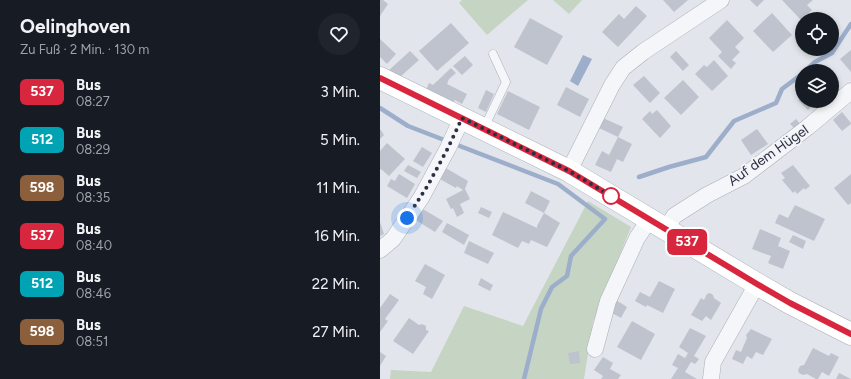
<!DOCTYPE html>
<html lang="de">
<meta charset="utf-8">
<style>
:root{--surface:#171b24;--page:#20242c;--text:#f1f3f6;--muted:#9ea1a6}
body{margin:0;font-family:Figtree,sans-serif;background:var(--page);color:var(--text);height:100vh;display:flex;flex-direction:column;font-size:15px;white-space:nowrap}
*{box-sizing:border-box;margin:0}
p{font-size:13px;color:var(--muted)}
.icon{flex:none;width:22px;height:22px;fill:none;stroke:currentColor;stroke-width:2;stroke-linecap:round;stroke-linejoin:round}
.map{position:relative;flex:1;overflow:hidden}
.side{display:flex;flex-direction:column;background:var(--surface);width:380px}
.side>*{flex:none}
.badge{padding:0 8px;border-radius:6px;font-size:14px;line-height:26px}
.fabs{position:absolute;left:415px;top:12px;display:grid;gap:8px}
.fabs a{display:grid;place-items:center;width:44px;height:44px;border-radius:50%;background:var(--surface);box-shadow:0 2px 6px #0003;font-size:20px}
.you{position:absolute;width:20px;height:20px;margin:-10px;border:3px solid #fff;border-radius:50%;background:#1a73e8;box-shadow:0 0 0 6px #1a73e833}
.map>.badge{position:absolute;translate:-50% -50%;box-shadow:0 0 0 2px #fff}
.round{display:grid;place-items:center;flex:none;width:42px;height:42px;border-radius:21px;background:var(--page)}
.summary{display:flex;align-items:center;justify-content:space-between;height:68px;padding:0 20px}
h1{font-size:19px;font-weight:700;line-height:30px}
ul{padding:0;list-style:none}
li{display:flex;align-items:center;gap:12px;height:48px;padding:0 20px}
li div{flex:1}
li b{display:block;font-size:15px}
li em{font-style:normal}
li .badge{min-width:44px;font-weight:700;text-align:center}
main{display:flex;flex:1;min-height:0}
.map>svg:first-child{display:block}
</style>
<main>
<section class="side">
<div class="summary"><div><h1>Oelinghoven</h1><p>Zu Fuß · 2 Min. · 130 m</p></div><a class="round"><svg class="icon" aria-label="heart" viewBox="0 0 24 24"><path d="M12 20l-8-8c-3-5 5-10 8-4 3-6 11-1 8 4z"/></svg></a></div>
<ul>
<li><span class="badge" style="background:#d7263d;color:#fff">537</span><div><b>Bus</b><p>08:27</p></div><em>3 Min.</em></li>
<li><span class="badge" style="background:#00a3b4;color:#fff">512</span><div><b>Bus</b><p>08:29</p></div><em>5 Min.</em></li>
<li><span class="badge" style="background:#8b5e3c;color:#fff">598</span><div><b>Bus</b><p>08:35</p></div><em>11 Min.</em></li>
<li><span class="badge" style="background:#d7263d;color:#fff">537</span><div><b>Bus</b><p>08:40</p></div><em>16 Min.</em></li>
<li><span class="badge" style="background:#00a3b4;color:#fff">512</span><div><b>Bus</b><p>08:46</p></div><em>22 Min.</em></li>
<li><span class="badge" style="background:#8b5e3c;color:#fff">598</span><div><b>Bus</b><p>08:51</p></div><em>27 Min.</em></li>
</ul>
</section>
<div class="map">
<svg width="471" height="379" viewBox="0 0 471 379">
<rect width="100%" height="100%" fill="#e2e5eb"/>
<g fill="#c6d5c3">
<path d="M 82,0 L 148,0 L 107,35 L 79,3 Z"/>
<path d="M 173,0 L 202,0 L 189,14 Z"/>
<path d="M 208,201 L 251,227 L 213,322 L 204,379 L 10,379 L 11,370 L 51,372 L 84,306 L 143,326 Z"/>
</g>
<path fill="#9daecb" d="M 203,55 L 212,59 L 198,86 L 190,81 Z"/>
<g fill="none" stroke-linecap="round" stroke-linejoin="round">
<g stroke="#9daecb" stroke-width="4.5">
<path d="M 425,71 L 435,62 L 452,53 L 471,24"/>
<path d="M 0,108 L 28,126 L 178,184 L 225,219 L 191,256 L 187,276 L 172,287 L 161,309 L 144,379"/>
<path d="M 259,177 L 289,167 L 326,157 L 354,121 L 396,103 L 402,89 L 422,74"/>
</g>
</g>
<g fill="#bfc3ce">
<path d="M 0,0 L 3,0 L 8,4 L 0,16 Z"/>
<path d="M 283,0 L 308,0 L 294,12 Z"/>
<path d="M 370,0 L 384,0 L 377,7 Z"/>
<path d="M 402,0 L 433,0 L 427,5 L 432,10 L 421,20 Z"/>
<path d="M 256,6 L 267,16 L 238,47 L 222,32 L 239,14 L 244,19 Z"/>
<path d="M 392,13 L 412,35 L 393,52 L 373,31 Z"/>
<path d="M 150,18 L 183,36 L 167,65 L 134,47 Z"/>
<path d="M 347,20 L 364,38 L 355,47 L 360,52 L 352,60 L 356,63 L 351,69 L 338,56 L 342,52 L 329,38 Z"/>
<path d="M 71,23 L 89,43 L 57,71 L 39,51 Z"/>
<path d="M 0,39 L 16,54 L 7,64 L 0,57 Z"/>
<path d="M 471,50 L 471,72 L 460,59 Z"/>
<path d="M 30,51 L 39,60 L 20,77 L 8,71 Z"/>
<path d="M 296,51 L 309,65 L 303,71 L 290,57 Z"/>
<path d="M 85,56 L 93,65 L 82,75 L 73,66 Z"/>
<path d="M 334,60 L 348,76 L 332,91 L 315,74 L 324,65 L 327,67 Z"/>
<path d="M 71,68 L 76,73 L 69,79 L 67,84 L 87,94 L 82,104 L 75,100 L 73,103 L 46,90 L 49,83 L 53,85 Z"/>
<path d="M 264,76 L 280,93 L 270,103 L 253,85 Z"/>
<path d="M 303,80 L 319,97 L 301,115 L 284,98 Z"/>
<path d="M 186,87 L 209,99 L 200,117 L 177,105 Z"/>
<path d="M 106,90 L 114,94 L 106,112 L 98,108 Z"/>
<path d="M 128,91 L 160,107 L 149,130 L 117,114 Z"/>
<path d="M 422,96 L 422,101 L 437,101 L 428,110 L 418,100 Z"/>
<path d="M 277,110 L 291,126 L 280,138 L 262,119 L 270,111 L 272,114 Z"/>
<path d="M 462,112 L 471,123 L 471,124 L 462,131 L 453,120 Z"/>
<path d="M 223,118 L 243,127 L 238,137 L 219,128 Z"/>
<path d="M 416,119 L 421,125 L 415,129 L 410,124 Z"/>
<path d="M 0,129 L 4,135 L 0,139 Z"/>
<path d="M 377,129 L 388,144 L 371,155 L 361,140 Z"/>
<path d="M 238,137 L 252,144 L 243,162 L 237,159 L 231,172 L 215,165 L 222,151 L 229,155 Z"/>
<path d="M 7,143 L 25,159 L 9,176 L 1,169 L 0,170 L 0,151 Z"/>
<path d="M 42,147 L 52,153 L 43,167 L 33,161 Z"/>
<path d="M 28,165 L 41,172 L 37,178 L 24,171 Z"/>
<path d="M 413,165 L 430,186 L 425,190 L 424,188 L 417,194 L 415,191 L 413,193 L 402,180 L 405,178 L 401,173 Z"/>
<path d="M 64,167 L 88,181 L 85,189 L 90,199 L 80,204 L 84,213 L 77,217 L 73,208 L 71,209 L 66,199 L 83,190 L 77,186 L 76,188 L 58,178 Z"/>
<path d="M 19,174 L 35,184 L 27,198 L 7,186 L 11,179 L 15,181 Z"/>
<path d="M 471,174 L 471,203 L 468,205 L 454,188 Z"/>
<path d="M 151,191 L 170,201 L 164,213 L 145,203 Z"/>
<path d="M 415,205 L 445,219 L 434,241 L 395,223 L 399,214 L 408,218 Z"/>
<path d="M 101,207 L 112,212 L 109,218 L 98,213 Z"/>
<path d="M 41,208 L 63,221 L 55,232 L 34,219 Z"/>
<path d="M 123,212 L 157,228 L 157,226 L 164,213 L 180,223 L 167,247 L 151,240 L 149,244 L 142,241 L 138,248 L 112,235 Z"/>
<path d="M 0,222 L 4,234 L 0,236 Z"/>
<path d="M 67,223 L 89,235 L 84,245 L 62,232 Z"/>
<path d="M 380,229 L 401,238 L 398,246 L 410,251 L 403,269 L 388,263 L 391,256 L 372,249 Z"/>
<path d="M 413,235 L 426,241 L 423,249 L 409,242 Z"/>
<path d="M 89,241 L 114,253 L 108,264 L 84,253 Z"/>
<path d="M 45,264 L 65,275 L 52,299 L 43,294 L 46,287 L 35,281 Z"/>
<path d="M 101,278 L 113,285 L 110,291 L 98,285 Z"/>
<path d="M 279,281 L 295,289 L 283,313 L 267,305 L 266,307 L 255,301 L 260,292 L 270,297 Z"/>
<path d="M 330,293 L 333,295 L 334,298 L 341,303 L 331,320 L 326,316 L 322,321 L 311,315 L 321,298 L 324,300 L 327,294 Z"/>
<path d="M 10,294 L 19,300 L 5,319 L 8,321 L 0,332 L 0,308 Z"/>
<path d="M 236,300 L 247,307 L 241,318 L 232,313 Z"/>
<path d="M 29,318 L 39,325 L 42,324 L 46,326 L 46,330 L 49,331 L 33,354 L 13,341 Z"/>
<path d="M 252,321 L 275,334 L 261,360 L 237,347 Z"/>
<path d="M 310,328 L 326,336 L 314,356 L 319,359 L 315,364 L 311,362 L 305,372 L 317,379 L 291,379 L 298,368 L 292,365 L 298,354 L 305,358 L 308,353 L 299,347 Z"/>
<path d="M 371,329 L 392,339 L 383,355 L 376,352 L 372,359 L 367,356 L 363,364 L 352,359 L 356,350 L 361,352 L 367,338 L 366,335 Z"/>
<path d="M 433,348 L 449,356 L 451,353 L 459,357 L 449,376 L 442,372 L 438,379 L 436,379 L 427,374 L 423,375 L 419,373 L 418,370 L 420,366 L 424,365 Z"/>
<path d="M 199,351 L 200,363 L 190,364 L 188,353 Z"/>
<path d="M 0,352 L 6,356 L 0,366 Z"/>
<path d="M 223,357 L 233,363 L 230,369 L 241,375 L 238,379 L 221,379 L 223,376 L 214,370 Z"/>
<path d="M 459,373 L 471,379 L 456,379 Z"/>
</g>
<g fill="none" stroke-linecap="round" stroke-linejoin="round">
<g stroke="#abafb9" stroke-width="9">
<path id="service" d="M 104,128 L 126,82 L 113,54"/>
</g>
<g stroke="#abafb9" stroke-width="17">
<g id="minor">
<path d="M 189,171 L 232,85 L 243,68 L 263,52 L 341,0"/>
<path d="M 286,230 L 294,216 L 327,195 L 364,176 L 428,127 L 471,91"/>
<path d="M 0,250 L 13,239 L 41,198 L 68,148 L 82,118"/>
<path d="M 215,349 L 228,301 L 257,238 L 269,220"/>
<path d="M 331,379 L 333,362 L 377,284"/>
</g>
</g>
<g stroke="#abafb9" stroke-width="23">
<path id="secondary" d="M 0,78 L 189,171 L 377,284 L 410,303 L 471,334"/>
</g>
<use href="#service" stroke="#f5f6f9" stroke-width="8"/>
<use href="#minor" stroke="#f5f6f9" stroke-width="16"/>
<use href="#secondary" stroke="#fff" stroke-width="22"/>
</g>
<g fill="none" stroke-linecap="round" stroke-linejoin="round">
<g stroke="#fff" stroke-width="9">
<path id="line" d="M 0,78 L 189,171 L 377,284 L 410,303 L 471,334"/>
</g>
<use href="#line" stroke="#d7263d" stroke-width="6"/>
<path stroke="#2a3043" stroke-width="4" stroke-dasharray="0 7.2" d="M 27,218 L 48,185 L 68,148 L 82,118 L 189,171 L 231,196"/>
</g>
<circle fill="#fff" stroke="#d7263d" stroke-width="2" cx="231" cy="196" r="8"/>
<g text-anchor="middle" stroke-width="4" stroke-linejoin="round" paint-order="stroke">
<g font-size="14" fill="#2a3043" stroke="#f2f4f8">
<text transform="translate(388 155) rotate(-35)" y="5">Auf dem Hügel</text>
</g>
</g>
</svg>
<div class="fabs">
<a><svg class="icon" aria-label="locate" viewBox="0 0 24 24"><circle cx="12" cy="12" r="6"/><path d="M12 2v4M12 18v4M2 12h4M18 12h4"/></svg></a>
<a><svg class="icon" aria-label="layers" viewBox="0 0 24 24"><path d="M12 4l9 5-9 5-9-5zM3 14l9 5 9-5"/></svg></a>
</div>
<div class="you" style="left:27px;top:218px"></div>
<b class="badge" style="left:307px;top:242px;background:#d7263d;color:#fff">537</b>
</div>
</main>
